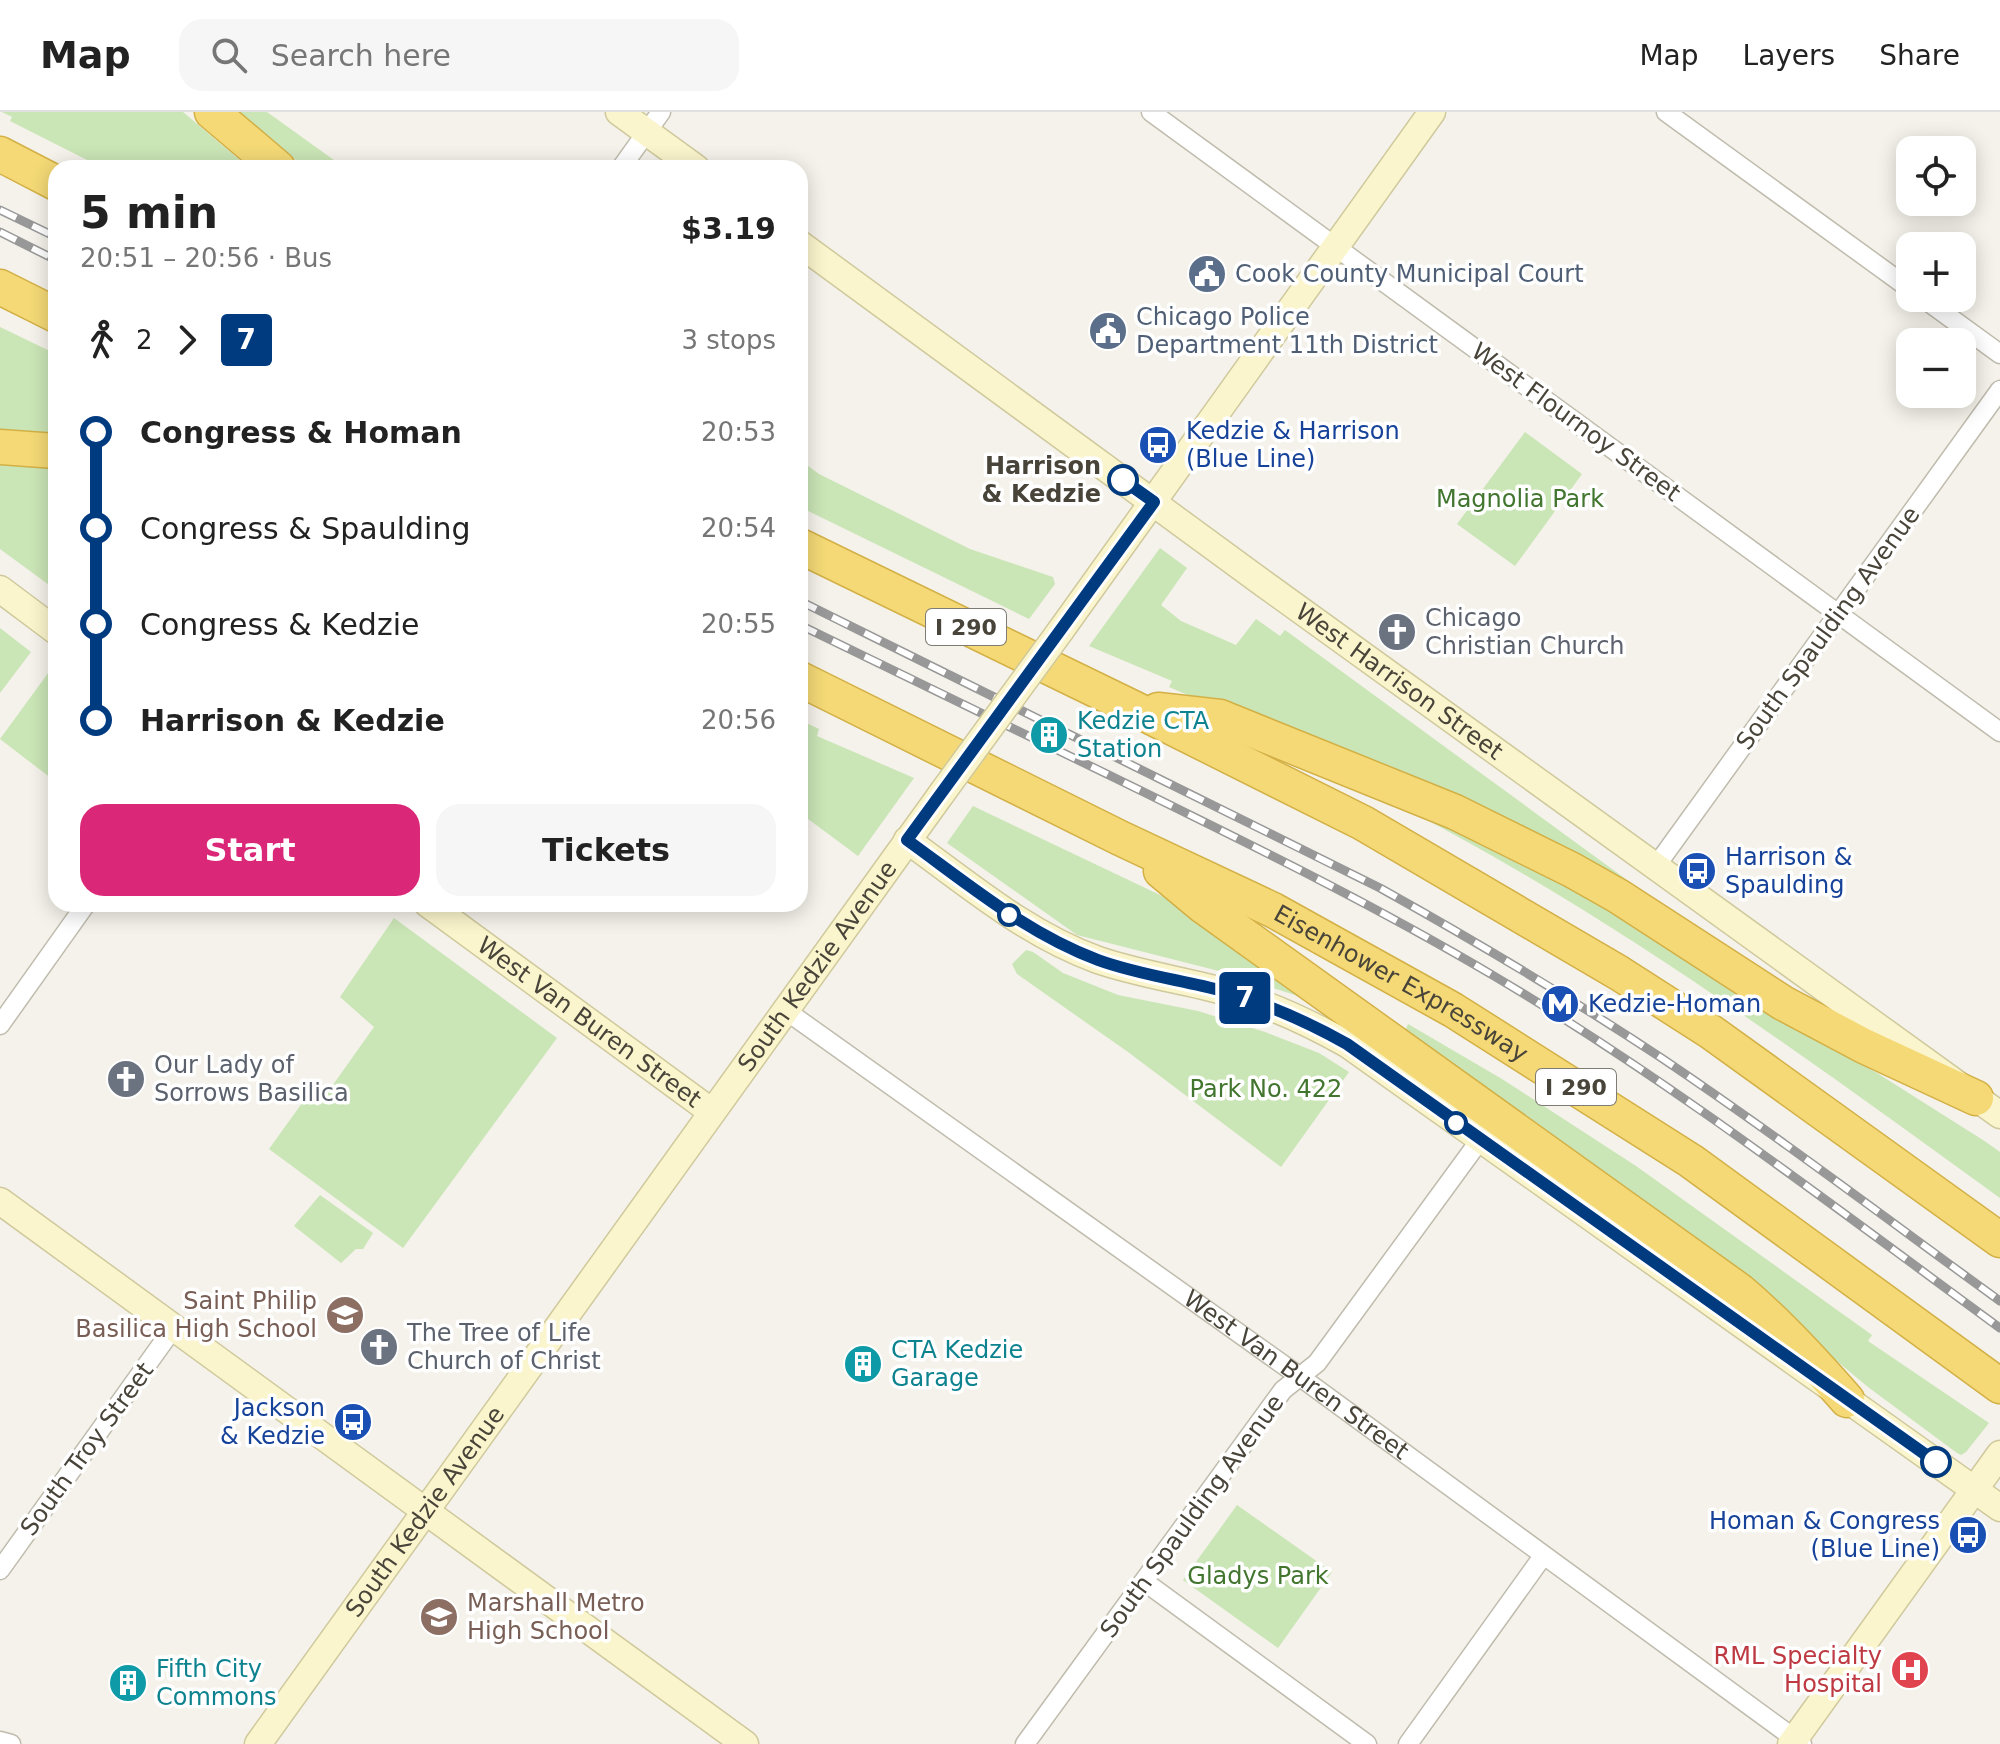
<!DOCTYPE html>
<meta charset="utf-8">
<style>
:root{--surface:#fff;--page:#f6f6f6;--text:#222;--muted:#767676;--line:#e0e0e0;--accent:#db2777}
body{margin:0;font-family:"DejaVu Sans",sans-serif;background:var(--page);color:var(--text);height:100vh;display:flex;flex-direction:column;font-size:30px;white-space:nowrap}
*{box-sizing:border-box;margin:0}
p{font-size:26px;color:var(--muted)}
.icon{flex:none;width:44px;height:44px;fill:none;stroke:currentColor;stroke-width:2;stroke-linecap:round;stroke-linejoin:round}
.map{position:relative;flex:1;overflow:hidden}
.side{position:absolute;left:48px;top:48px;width:760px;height:752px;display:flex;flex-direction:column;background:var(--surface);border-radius:24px;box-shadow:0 4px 20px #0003}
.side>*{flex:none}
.badge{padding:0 16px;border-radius:6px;font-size:28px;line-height:52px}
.controls{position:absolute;left:1896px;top:24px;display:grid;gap:16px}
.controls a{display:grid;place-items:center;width:80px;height:80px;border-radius:16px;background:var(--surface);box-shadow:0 4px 20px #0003;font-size:40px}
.map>.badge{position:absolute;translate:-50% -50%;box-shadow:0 0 0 4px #fff}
.legs{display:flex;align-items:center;gap:12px;height:88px;padding:0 32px;font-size:26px}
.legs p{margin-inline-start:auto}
.overview{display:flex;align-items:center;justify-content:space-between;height:136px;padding:0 32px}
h1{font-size:44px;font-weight:700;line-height:60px}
.button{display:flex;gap:16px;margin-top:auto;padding:16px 32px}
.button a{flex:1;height:92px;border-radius:24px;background:var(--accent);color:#fff;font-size:32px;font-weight:700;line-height:92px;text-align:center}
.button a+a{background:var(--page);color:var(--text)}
ul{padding:0 32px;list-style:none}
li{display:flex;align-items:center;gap:28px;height:96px;font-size:30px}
li i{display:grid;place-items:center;width:12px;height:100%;margin:0 10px;background:currentColor}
li i::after{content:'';width:20px;height:20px;margin:-10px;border:6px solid;border-radius:50%;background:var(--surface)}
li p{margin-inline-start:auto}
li:first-child i{background:linear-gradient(#0000 50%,currentColor 0)}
li:last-child i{background:linear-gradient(currentColor 50%,#0000 0)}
header{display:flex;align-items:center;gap:48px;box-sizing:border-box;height:112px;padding:0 40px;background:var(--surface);border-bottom:2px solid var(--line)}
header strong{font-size:38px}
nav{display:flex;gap:44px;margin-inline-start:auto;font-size:28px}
.search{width:560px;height:72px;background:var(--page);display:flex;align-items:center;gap:20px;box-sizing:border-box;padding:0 28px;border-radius:24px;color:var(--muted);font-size:30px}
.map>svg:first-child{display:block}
</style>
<header>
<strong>Map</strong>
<div class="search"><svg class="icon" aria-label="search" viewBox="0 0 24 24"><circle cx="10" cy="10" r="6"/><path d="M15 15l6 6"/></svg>Search here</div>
<nav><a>Map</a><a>Layers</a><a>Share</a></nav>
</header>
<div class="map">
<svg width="2000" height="1632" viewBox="0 0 2000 1632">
<rect width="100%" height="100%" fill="#f4f2ea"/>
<g fill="#cae5b6">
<path d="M 2,0 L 183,0 L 249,56 L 103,56 L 10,9 L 12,5 Z"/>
<path d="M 240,0 L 267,0 L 345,56 L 305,56 Z"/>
<path d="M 0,215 L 56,242 L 56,329 L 0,324 Z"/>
<path d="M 1525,320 L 1582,362 L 1515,454 L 1457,412 Z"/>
<path d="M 0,346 L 56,350 L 56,478 L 0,437 Z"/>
<path d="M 800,348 L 819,362 L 970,437 L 1053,465 L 1055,472 L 1029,507 L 800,395 Z"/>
<path d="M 1160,436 L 1187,456 L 1161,493 L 1181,509 L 1236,533 L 1256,507 L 1280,524 L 1285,518 L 1701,822 L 1707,825 L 1710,822 L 1736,841 L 1247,608 L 1169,575 L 1172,569 L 1089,534 Z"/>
<path d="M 0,516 L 31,540 L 0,581 Z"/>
<path d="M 54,553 L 56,554 L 56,670 L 0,627 Z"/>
<path d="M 800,608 L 819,617 L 817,624 L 914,666 L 858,744 L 800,701 Z"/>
<path d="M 1412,692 L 1584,778 L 1813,926 L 1877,961 L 1986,1030 L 2000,1040 L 2000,1086 C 1809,948 1618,807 1408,698 Z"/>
<path d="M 973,694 L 1181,793 L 1324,896 L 1295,883 L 1219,859 L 1077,823 L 947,731 Z"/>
<path d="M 394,806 L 557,926 L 403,1136 L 269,1037 L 305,987 L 318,994 L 374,915 L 340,885 Z"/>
<path d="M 1026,838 L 1033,840 L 1063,861 L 1118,883 L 1198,899 L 1265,920 L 1319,941 L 1349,960 L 1281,1055 L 1128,940 L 1017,862 L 1012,852 Z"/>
<path d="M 1408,912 L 1502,967 L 1636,1054 L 1872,1223 L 1868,1229 L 1989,1311 L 1966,1340 L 1961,1343 L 1957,1341 L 1868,1275 L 1802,1220 L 1404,922 Z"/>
<path d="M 320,1083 L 373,1121 L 363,1137 L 356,1137 L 341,1151 L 294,1114 Z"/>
<path d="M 1237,1393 L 1332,1460 L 1278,1536 L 1183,1468 Z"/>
</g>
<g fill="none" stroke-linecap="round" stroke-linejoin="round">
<g stroke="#bfbbad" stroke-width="21">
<g id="street">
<path d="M 1151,0 L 2000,620"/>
<path d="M 1666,0 L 1910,177"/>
<path d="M 621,56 L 661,0"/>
<path d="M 1923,186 L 2000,242"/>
<path d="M 1656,754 L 2000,278"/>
<path id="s1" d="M 785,898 L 1299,1264 L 1802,1632"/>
<path d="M 0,913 L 86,792"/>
<path d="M 0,1458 L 174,1215"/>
<path d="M 1145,1470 L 1367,1632"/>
<path d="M 0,1629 L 11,1632"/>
<path d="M 1025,1632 L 1283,1278 L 1317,1251 L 1480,1028"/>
<path d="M 1408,1632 L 1543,1444"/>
</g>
</g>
<g stroke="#d0c99d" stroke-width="29">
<g id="secondary">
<path d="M 619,0 L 696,56"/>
<path id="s2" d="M 800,132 L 1260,469 L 2000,1003"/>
<path d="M 0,477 L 56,519"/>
<path d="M 1061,518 L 1432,0"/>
<path d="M 907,728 C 968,772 1026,822 1098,848 C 1139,862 1182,868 1223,879 C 1267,891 1308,910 1347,932 L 2000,1396"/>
<path id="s3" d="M 428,792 L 712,1000"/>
<path d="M 0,1089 L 745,1632"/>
<path id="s4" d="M 258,1632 L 942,681"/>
<path d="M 1791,1632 L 2000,1342"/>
</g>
</g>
<g stroke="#d3b046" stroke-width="37">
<g id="highway">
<path d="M 212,0 L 278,56"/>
<path d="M 0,42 L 56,71"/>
<path d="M 0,175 L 56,203"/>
<path d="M 0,335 L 56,339"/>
<path d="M 800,434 L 1133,596 L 1363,711 L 1619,861 L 1711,920 L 2000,1128"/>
<path id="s5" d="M 800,567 L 1120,726 L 1273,798 L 1453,898 L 1691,1049 L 2000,1274"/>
<path d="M 1158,598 L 1220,605 L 1455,700 L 1572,758 L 1618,784 L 1783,891 L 1864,934 L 1976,986"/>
<path d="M 1161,759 L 1203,794 L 1740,1179 C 1779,1212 1813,1249 1847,1288"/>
</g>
</g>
<use href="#street" stroke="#fff" stroke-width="18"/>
<use href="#secondary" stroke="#fbf5cd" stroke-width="26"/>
<use href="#highway" stroke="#f4d976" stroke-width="34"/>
<g stroke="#989898" stroke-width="9">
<g id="rail">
<path d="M 0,98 L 56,125"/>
<path d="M 0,120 L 56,148"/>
<path d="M 800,489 L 1380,776 C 1475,829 1569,885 1660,945 C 1776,1023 1887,1107 2000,1189"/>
<path d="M 800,513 C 905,564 1010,615 1115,666 C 1243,729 1371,791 1494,864 C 1671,969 1834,1095 2000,1216"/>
</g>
</g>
<use href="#rail" stroke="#fff" stroke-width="6" stroke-dasharray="18" stroke-linecap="butt"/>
<g stroke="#d0c99d" stroke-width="29" stroke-linecap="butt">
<path id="secondary-bridge" d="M 942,681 L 1061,518"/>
</g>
<use href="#secondary-bridge" stroke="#fbf5cd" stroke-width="26"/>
</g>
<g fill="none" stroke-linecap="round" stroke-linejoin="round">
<g stroke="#fff" stroke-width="18">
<path id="line-1" d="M 1123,368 L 1154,390 L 907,728 C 968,772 1026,821 1098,848 C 1139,863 1182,868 1223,879 C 1267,892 1308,910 1347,932 L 1936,1350"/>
</g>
<use href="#line-1" stroke="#003b80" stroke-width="12"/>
</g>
<defs>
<g id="civic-disc" transform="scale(2)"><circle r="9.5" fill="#5c6f8a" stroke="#fff"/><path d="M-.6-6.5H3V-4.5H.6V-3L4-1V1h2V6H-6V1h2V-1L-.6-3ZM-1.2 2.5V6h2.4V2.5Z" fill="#fff"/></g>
<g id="bus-disc" transform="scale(2)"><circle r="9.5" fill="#1a4fb4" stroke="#fff"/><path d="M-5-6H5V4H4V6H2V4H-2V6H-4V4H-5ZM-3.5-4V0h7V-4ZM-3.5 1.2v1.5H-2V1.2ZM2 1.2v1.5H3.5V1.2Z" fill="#fff"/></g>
<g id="church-disc" transform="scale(2)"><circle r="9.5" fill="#6b7280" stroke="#fff"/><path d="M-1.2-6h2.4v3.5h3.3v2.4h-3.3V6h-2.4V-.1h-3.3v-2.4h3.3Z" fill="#fff"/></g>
<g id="building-disc" transform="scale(2)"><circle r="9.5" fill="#0f9aa8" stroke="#fff"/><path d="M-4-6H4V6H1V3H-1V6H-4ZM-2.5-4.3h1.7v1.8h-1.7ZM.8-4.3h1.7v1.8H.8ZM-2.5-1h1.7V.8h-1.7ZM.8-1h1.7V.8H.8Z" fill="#fff"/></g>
<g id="metro-disc" transform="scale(2)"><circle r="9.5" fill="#1a4fb4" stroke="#fff"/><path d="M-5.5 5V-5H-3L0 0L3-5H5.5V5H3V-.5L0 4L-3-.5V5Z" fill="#fff"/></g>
<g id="school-disc" transform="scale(2)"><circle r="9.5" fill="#8d6e63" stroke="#fff"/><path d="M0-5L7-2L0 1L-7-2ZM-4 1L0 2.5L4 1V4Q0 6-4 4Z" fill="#fff"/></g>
<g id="hospital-disc" transform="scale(2)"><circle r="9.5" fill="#e0444e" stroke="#fff"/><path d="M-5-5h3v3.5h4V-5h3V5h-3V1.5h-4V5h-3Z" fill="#fff"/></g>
</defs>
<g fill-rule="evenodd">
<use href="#civic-disc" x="1207" y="162"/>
<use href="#civic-disc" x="1108" y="219"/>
<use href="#bus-disc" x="1158" y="333"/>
<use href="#church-disc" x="1397" y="520"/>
<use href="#building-disc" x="1049" y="623"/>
<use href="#bus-disc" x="1697" y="759"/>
<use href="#metro-disc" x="1560" y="892"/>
<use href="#church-disc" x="126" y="967"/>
<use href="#school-disc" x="345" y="1203"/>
<use href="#church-disc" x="379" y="1235"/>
<use href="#building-disc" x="863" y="1252"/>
<use href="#bus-disc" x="353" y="1310"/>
<use href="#bus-disc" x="1968" y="1423"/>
<use href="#school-disc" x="439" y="1505"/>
<use href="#hospital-disc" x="1910" y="1558"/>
<use href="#building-disc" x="128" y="1571"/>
</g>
<g fill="#fff" stroke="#003b80" stroke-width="4">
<circle cx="1123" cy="368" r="14"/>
<circle cx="1009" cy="803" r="10"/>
<circle cx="1456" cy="1011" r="10"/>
<circle cx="1936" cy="1350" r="14"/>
</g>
<g text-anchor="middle" stroke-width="7" stroke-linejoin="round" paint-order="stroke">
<g fill="#fff" stroke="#7f7c74" stroke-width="2">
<rect x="926" y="497" width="80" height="36" rx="6"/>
<rect x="1536" y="957" width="80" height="36" rx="6"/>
</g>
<g font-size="22" font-weight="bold" fill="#484439">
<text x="966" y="523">I 290</text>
<text x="1576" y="983">I 290</text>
</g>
<g font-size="24" fill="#4e5e75" stroke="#fff" text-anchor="start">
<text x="1235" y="170">Cook County Municipal Court</text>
<text x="1136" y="213">Chicago Police<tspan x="1136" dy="28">Department 11th District</tspan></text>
</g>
<g font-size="24" fill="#484439" stroke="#fff">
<text transform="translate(1576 310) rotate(36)" y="8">West Flournoy Street</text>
<text transform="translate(1828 516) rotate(-54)" y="8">South Spaulding Avenue</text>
<text dy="8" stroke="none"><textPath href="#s2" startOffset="742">West Harrison Street</textPath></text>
<text dy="8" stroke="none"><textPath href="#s4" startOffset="958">South Kedzie Avenue</textPath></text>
<text dy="8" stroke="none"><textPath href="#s5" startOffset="674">Eisenhower Expressway</textPath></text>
<text dy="8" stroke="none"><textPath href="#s3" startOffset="200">West Van Buren Street</textPath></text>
<text dy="8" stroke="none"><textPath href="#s1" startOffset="628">West Van Buren Street</textPath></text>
<text transform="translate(87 1337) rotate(-54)" y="8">South Troy Street</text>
<text dy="8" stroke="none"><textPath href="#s4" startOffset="286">South Kedzie Avenue</textPath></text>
<text transform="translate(1192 1404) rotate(-54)" y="8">South Spaulding Avenue</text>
</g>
<g font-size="24" fill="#164399" stroke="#fff" text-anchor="start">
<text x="1186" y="327">Kedzie &amp; Harrison<tspan x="1186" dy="28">(Blue Line)</tspan></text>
<text x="1725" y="753">Harrison &amp;<tspan x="1725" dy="28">Spaulding</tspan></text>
<text x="1588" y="900">Kedzie-Homan</text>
<text x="325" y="1304" text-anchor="end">Jackson<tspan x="325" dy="28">&amp; Kedzie</tspan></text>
<text x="1940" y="1417" text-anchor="end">Homan &amp; Congress<tspan x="1940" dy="28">(Blue Line)</tspan></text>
</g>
<g font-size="24" font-weight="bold" fill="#484439" stroke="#fff" text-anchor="end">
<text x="1101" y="362">Harrison<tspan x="1101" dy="28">&amp; Kedzie</tspan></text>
</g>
<g font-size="24" fill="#42762f" stroke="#fff">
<text x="1520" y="395">Magnolia Park</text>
<text x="1266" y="985">Park No. 422</text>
<text x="1258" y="1472">Gladys Park</text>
</g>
<g font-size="24" fill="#5b616d" stroke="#fff" text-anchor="start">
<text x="1425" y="514">Chicago<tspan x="1425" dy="28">Christian Church</tspan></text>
<text x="154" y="961">Our Lady of<tspan x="154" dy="28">Sorrows Basilica</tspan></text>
<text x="407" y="1229">The Tree of Life<tspan x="407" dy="28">Church of Christ</tspan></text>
</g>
<g font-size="24" fill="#0d838f" stroke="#fff" text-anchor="start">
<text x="1077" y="617">Kedzie CTA<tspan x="1077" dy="28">Station</tspan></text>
<text x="891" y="1246">CTA Kedzie<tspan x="891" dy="28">Garage</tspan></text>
<text x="156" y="1565">Fifth City<tspan x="156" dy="28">Commons</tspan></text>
</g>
<g font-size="24" fill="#785e54" stroke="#fff" text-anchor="end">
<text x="317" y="1197">Saint Philip<tspan x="317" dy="28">Basilica High School</tspan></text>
<text x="467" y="1499" text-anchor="start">Marshall Metro<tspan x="467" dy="28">High School</tspan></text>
</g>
<g font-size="24" fill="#be3a42" stroke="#fff" text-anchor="end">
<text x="1882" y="1552">RML Specialty<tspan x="1882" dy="28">Hospital</tspan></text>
</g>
</g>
</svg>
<div class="controls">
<a><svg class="icon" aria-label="locate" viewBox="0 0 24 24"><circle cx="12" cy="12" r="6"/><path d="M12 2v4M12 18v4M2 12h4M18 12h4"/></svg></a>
<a>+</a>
<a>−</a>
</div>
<b class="badge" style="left:1245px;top:886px;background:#003b80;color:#fff">7</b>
<section class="side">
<div class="overview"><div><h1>5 min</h1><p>20:51 – 20:56 · Bus</p></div><b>$3.19</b></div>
<div class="legs"><svg class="icon" aria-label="walk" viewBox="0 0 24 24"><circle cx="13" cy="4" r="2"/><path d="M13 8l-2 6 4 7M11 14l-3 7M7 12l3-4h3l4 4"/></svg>2<svg class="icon" aria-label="forward" viewBox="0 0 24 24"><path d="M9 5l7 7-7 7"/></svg><b class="badge" style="background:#003b80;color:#fff">7</b><p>3 stops</p></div>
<ul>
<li><i style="color:#003b80"></i><b>Congress &amp; Homan</b><p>20:53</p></li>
<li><i style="color:#003b80"></i><span>Congress &amp; Spaulding</span><p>20:54</p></li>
<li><i style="color:#003b80"></i><span>Congress &amp; Kedzie</span><p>20:55</p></li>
<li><i style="color:#003b80"></i><b>Harrison &amp; Kedzie</b><p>20:56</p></li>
</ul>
<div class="button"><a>Start</a><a>Tickets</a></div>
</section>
</div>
